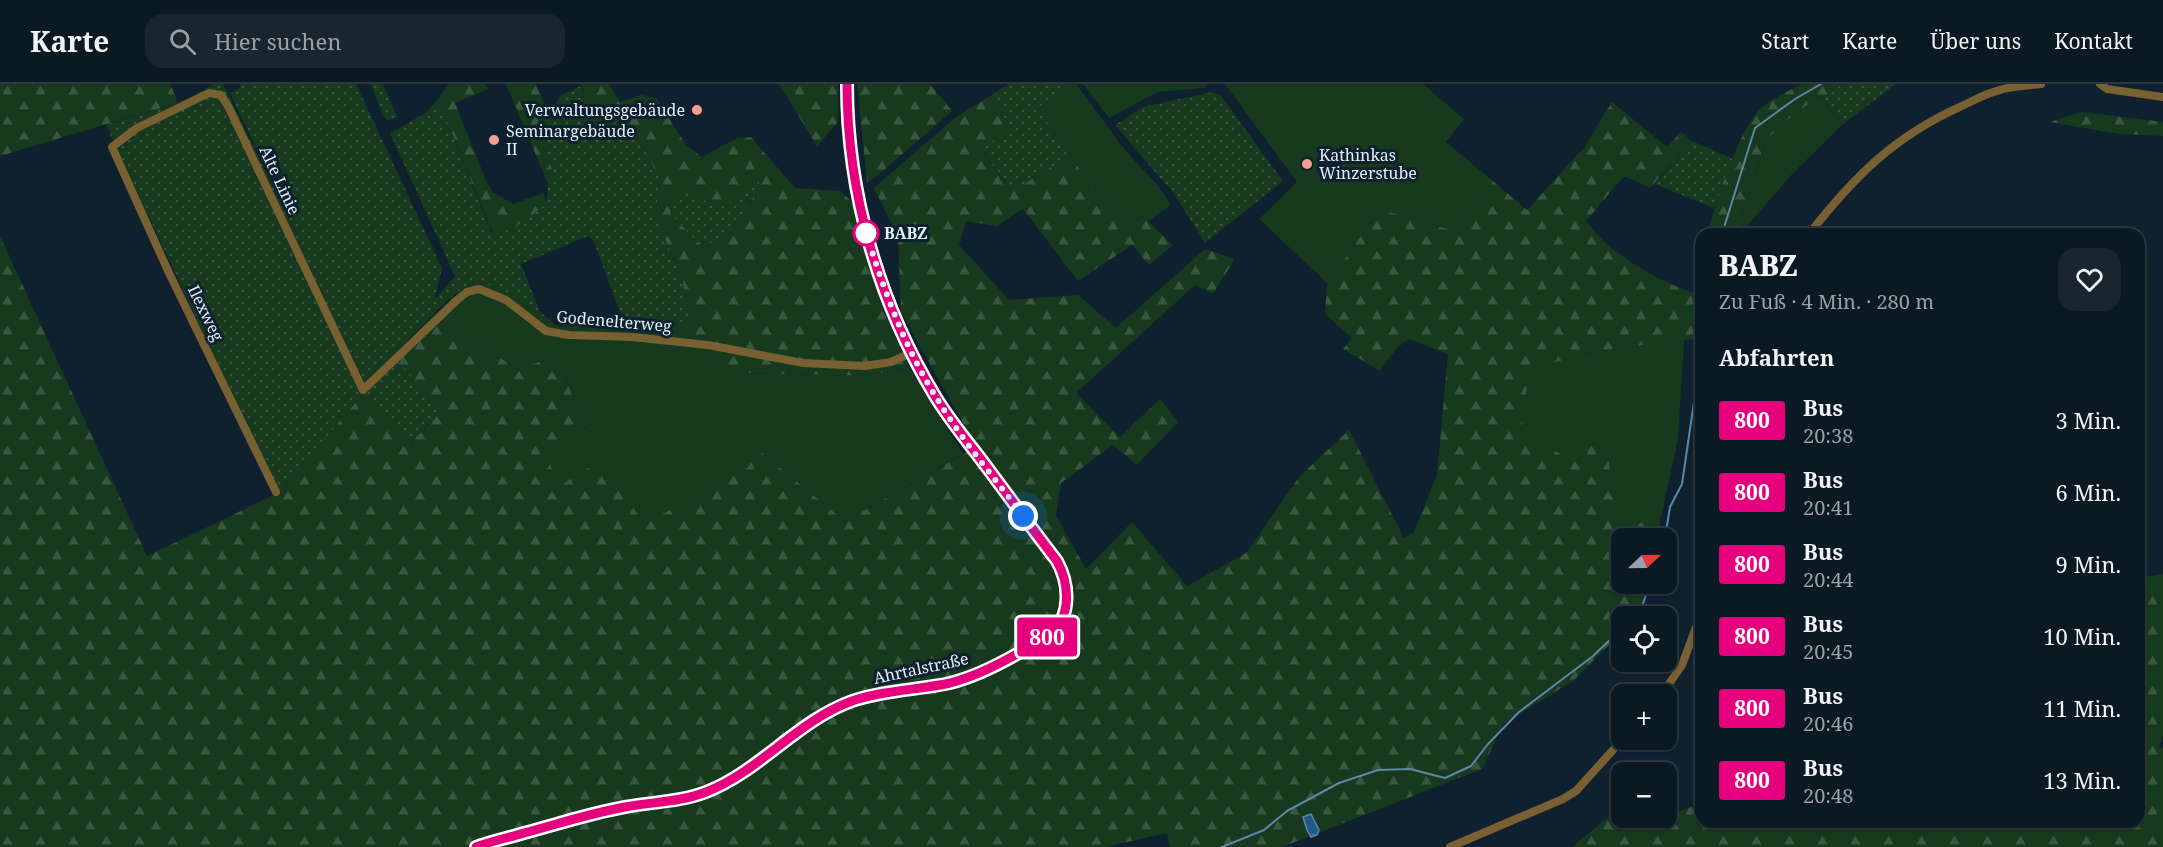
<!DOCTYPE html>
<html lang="de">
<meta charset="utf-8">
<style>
:root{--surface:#0b1923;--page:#192630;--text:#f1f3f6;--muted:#9aa0a6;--line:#2b3841}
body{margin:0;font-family:"Noto Serif",serif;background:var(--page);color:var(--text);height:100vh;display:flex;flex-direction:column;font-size:22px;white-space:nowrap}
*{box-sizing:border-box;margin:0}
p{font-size:20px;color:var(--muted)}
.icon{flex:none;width:33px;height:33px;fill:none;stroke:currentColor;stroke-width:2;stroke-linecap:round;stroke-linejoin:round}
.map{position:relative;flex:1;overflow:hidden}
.details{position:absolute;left:1695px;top:144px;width:450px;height:600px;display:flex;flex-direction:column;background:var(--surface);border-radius:18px;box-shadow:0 2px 4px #0004,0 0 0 2px var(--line)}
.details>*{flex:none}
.badge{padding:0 12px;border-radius:4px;font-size:21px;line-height:39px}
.needle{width:39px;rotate:68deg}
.fabs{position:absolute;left:1611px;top:444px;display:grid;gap:12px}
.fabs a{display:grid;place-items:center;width:66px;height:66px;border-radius:12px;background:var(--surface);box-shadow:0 2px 4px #0004,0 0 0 2px var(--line);font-size:30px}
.you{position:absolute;width:30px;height:30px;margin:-15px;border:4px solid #fff;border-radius:50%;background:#1a73e8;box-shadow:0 0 0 9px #1a73e833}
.map>.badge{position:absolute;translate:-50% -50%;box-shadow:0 0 0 3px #fff}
h2{padding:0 24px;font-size:22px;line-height:54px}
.round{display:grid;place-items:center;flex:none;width:63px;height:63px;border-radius:18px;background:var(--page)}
.headline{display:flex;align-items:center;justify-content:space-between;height:102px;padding:0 24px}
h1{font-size:28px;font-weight:800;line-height:45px}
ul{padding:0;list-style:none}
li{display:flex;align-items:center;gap:18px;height:72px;padding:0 24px}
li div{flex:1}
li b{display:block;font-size:22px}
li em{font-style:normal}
li .badge{min-width:66px;font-weight:700;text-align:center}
header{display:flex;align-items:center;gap:36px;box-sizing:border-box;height:84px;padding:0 30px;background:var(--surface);border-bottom:2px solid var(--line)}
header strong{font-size:28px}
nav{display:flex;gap:33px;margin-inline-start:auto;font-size:21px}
.search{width:420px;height:54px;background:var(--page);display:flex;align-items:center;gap:15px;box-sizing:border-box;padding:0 21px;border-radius:18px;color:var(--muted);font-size:22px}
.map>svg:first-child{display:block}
</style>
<header>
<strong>Karte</strong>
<div class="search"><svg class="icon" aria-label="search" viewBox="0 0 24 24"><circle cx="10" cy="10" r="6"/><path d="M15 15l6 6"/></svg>Hier suchen</div>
<nav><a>Start</a><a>Karte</a><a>Über uns</a><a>Kontakt</a></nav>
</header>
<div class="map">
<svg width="2163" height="763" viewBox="0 0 2163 763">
<defs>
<pattern id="grass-dots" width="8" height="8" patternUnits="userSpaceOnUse" patternTransform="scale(1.5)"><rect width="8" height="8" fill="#17391d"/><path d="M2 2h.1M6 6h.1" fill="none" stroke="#39563f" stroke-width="1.8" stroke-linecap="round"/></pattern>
<pattern id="forest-firs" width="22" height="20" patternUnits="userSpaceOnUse" patternTransform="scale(1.5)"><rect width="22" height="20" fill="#17391d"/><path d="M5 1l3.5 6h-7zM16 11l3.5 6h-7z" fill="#39563f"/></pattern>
<pattern id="water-ripples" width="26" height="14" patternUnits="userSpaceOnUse" patternTransform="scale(1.5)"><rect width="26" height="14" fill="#225a86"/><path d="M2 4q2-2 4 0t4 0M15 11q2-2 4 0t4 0" fill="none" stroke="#427298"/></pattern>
</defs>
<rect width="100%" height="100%" fill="#0f212f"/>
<g fill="url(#grass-dots)">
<path d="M 215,0 L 223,0 L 304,165 L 230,9 L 241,3 L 240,0 L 356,0 L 442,184 L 434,216 L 455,192 L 390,49 L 426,29 L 438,15 L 492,150 L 547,120 L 548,100 L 555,91 L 539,51 L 563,27 L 561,11 L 581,2 L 591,29 L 622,42 L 644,64 L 659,93 L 656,133 L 683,199 L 690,239 L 624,238 L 593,156 L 588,152 L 521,180 L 540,228 L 556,241 L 514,213 L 485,199 L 466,202 L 447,217 L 393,271 L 443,326 L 410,358 L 365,309 L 278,409 L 106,41 L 178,19 Z"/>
<path d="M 371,0 L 383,0 L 397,33 L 386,37 Z"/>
<path d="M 1008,0 L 1074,0 L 1038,24 L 1069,72 L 1011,108 L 982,65 L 1011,43 L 990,12 Z"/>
<path d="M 1843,0 L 1896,0 L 1842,41 L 1821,14 Z"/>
<path d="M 1212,8 L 1221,12 L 1283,97 L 1205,159 L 1174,110 L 1115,41 L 1143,23 Z"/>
<path d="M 1692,57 L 1733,75 L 1714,124 L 1655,100 Z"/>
<path d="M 759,96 L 759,105 L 730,147 L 703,164 L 669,129 L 685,102 Z"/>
</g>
<g fill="url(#forest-firs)" fill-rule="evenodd">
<path d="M 0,0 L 170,0 L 178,19 L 0,72 Z"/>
<path d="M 449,0 L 485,0 L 488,5 L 455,19 L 488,101 L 494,109 L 513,120 L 543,109 L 547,120 L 513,145 L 493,150 L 438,15 Z"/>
<path d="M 506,0 L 536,0 L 546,25 L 554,22 L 561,11 L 563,27 L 539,51 L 555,92 L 548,100 Z"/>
<path d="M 581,0 L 609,0 L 620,18 L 642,11 L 657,15 L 686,61 L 702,73 L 737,54 L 751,53 L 795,104 L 841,107 L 856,122 L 860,151 L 884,228 L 909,283 L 867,292 L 739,289 L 697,254 L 690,239 L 683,199 L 656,133 L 659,93 L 644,64 L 622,42 L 591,29 ZM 759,97 L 759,105 L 730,147 L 703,164 L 670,129 L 685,102 L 718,126 Z"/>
<path d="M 779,0 L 838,0 L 838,38 L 817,62 Z"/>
<path d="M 857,0 L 930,0 L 952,27 L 876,93 L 867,98 Z"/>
<path d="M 1802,0 L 1843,0 L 1821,14 L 1819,12 L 1767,55 L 1735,150 L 1708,150 C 1714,122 1741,40 1762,23 C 1773,14 1789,7 1802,0 Z"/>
<path d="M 990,12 L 1011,43 L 982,66 L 1011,108 L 1069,72 L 1128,142 L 1143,132 L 1173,161 L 1149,181 L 1132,161 L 1078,197 L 1023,125 L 997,142 L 966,137 L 959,161 L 1009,216 L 1078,211 L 1116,244 L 1205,165 L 1235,175 L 1213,210 L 1195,201 L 1076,309 L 1120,353 L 1160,315 L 1178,338 L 1137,381 L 1113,361 L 1061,399 L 1056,432 L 1086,485 L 1132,438 L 1187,502 L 1246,469 L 1299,393 L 1349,346 L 1404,454 L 1414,448 L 1437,391 L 1448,270 L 1409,255 C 1396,262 1388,276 1380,287 L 1343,265 L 1352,254 L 1325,230 L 1327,199 L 1380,125 L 1459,148 L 1493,97 L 1527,126 L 1583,65 L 1612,18 L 1667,63 L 1681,48 L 1692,57 L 1650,104 L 1624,92 L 1586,137 C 1593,145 1600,154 1608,161 C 1634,183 1668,201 1699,211 L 1701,206 L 1701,254 L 1585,269 L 1590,360 L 1606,362 L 1620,438 L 1660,438 L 1657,454 L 1622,454 L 1622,500 L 1647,500 L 1639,531 L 1622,532 L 1621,549 L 1573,597 L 1503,640 L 1482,685 L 1282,763 L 1170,763 L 1167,749 L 1105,763 L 0,763 L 0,152 L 147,472 L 278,409 L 365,308 L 411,358 L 443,326 L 393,272 L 427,238 L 520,284 L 554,273 L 565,292 L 586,347 L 602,376 L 746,385 L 760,367 L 845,437 L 976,363 L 901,228 L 898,153 L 874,104 L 955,34 Z"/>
<path d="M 2081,28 L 2163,38 L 2163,52 L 2119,50 L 2050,38 Z"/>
<path d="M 2163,490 L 2163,652 L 2159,663 L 2163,664 L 2163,763 L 1572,763 L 1621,723 L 1622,734 L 1666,734 L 1667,729 L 1670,731 L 1701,719 L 1701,738 L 1749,738 L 1753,742 L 1759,738 L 2139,738 L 2139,494 Z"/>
</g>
<g fill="#17391d">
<path d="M 1074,0 L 1076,0 L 1125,66 L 1158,102 L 1171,121 L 1148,137 L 1142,132 L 1128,142 L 1069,72 L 1038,24 Z"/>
<path d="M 1083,0 L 1207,0 L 1205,4 L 1158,8 L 1109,34 Z"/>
<path d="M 1225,0 L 1423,0 L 1464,35 L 1446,58 L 1493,97 L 1459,148 L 1380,125 L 1327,199 L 1259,135 L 1297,98 Z"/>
<path d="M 1819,12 L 1842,41 L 1793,89 L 1740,150 L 1735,150 L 1767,55 L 1783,39 Z"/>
<path d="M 485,199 L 514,213 L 556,241 L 624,238 L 690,239 L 697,254 L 739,289 L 867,292 L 909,283 L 963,370 L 845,437 L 760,367 L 746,385 L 644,440 L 602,376 L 559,402 L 544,366 L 586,347 L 565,292 L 554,273 L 520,284 L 427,238 L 466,202 Z"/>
<path d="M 1684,256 L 1678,355 L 1660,438 L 1620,439 L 1606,363 L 1590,360 L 1577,379 L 1521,348 L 1529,287 L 1585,269 Z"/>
</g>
<path fill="url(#water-ripples)" stroke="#5c87a8" stroke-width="1.5" d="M 1311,730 L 1319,746 L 1317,751 L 1311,753 L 1307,746 L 1303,733 Z"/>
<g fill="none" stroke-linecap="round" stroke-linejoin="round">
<g stroke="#5c87a8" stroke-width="2">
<path d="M 1722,150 L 1755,44 L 1795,15 L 1821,0"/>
<path d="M 1665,454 L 1670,423 L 1682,400 L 1701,270"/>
<path d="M 1641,525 L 1650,500"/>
<path d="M 1222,763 L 1264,746 L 1287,727 L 1339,699 L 1378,686 L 1410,685 L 1445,694 L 1471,682 L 1488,660 L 1519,628 L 1593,572 L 1614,552"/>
</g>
<g stroke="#786033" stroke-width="8">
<path d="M 2100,0 L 2107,5 L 2163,13"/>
<path d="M 1809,150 C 1854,93 1894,52 1962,22 C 1974,16 1987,9 2000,6 C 2012,2 2028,2 2041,0"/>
<path d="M 276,408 L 169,189 L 112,63 L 137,44 L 209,9 L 221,11 L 228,22 L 363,306 L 457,216 L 467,208 L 479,205 L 506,216 L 546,247 L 569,251 L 632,253 L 708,261 L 803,279 L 865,282 L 891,278 L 911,269"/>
<path d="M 1662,610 L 1682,581 L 1701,530"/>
<path d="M 1450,763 L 1563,715 L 1576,707 L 1622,656"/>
</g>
<path stroke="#ab8439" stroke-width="12" d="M 476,763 C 491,757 508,754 524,749 C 558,740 591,729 625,723 C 652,718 680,718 706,708 C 760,687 797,637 852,617 C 884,606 918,606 950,599 C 974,593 996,582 1017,570 C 1028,564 1042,558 1052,549 C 1072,530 1069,499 1057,477 C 1030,442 1004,407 978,371 C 963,352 947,333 935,312 C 879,218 848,110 847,0"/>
</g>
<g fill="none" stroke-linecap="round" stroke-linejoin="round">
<g stroke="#fff" stroke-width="14">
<path id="line" d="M 476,763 C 491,757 508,754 524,749 C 558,740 591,729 625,723 C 652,718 680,718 706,708 C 760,687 797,637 852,617 C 884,606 918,606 950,599 C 974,593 996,582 1017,570 C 1028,564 1042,558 1052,549 C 1072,530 1069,499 1057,477 C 1033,446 1010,414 986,382 C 969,359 950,337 935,312 C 879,219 847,109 847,0"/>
</g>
<use href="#line" stroke="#e6007e" stroke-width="9"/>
<path stroke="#e4eff9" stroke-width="6" stroke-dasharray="0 10.8" d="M 866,149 C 884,206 904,262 936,313 C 961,355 994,393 1023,432"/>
</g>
<g fill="#f59c93" stroke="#0f212f" stroke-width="2">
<circle cx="697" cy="26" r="6"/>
<circle cx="494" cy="56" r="6"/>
<circle cx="1307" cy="80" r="6"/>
</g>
<circle fill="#fff" stroke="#e6007e" stroke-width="3" cx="866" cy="149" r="12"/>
<g text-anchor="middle" stroke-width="6" stroke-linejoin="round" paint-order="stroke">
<g font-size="16" fill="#e4eff9" stroke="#0f212f" text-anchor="start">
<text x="685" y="32" text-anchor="end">Verwaltungsgebäude</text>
<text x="506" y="53">Seminargebäude<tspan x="506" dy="18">II</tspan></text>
<text x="1319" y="77">Kathinkas<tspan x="1319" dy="18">Winzerstube</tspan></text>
</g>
<g font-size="16" fill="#e4eff9" stroke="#0f212f">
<text transform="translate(280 96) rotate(65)" y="6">Alte Linie</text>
<text transform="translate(206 229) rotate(64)" y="6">Ilexweg</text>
<text transform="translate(614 237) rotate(5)" y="6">Godenelterweg</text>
<text transform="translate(921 584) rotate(-12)" y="6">Ahrtalstraße</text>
</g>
<g font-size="16" font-weight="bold" fill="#e4eff9" stroke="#0f212f" text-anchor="start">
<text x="884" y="155">BABZ</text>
</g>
</g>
</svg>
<div class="fabs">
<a><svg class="needle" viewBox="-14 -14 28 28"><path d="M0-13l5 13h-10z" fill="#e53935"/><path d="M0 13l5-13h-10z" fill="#9aa0a6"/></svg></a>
<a><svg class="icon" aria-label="locate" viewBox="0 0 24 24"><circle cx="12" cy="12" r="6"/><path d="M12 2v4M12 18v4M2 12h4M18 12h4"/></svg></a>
<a>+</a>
<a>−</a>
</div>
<div class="you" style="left:1023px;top:432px"></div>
<b class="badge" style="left:1047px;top:553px;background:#e6007e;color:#fff">800</b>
<section class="details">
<div class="headline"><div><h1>BABZ</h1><p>Zu Fuß · 4 Min. · 280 m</p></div><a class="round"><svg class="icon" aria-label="heart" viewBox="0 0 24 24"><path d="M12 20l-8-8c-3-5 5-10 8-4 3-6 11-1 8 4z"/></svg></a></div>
<h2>Abfahrten</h2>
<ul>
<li><span class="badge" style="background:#e6007e;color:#fff">800</span><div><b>Bus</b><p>20:38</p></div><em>3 Min.</em></li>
<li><span class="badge" style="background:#e6007e;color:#fff">800</span><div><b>Bus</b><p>20:41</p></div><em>6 Min.</em></li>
<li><span class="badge" style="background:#e6007e;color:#fff">800</span><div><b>Bus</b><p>20:44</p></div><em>9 Min.</em></li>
<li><span class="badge" style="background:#e6007e;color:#fff">800</span><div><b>Bus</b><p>20:45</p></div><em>10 Min.</em></li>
<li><span class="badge" style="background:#e6007e;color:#fff">800</span><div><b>Bus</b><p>20:46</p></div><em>11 Min.</em></li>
<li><span class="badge" style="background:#e6007e;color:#fff">800</span><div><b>Bus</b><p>20:48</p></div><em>13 Min.</em></li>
</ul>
</section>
</div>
